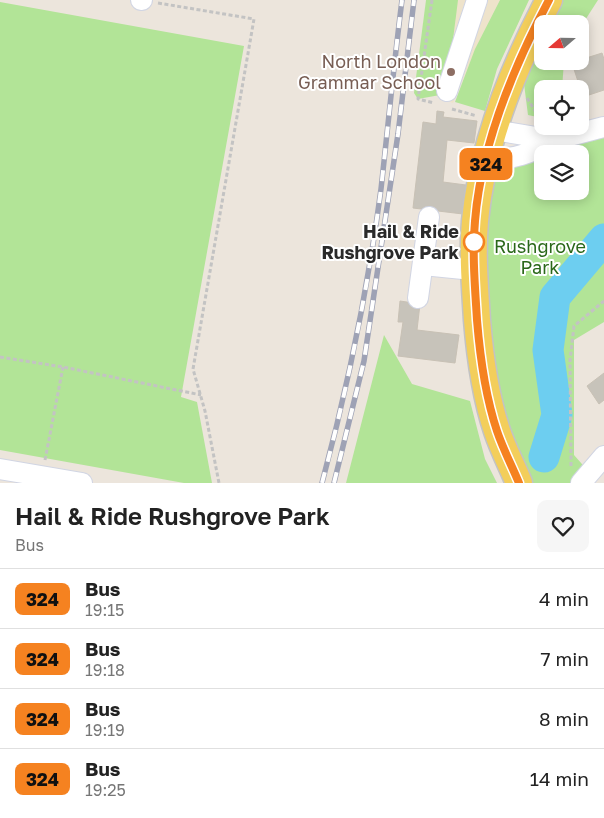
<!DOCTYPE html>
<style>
:root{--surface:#fff;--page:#f6f6f6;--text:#222;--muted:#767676;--line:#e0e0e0}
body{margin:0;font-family:"Golos Text",sans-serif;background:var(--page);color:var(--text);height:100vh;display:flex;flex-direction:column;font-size:19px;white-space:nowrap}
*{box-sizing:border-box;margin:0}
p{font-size:16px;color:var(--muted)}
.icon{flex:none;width:28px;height:28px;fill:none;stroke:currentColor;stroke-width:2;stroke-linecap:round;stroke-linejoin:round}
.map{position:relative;height:483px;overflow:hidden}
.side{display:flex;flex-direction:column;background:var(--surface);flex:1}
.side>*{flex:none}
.badge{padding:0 10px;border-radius:8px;font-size:18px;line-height:32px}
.needle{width:32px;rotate:250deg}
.tools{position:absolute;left:534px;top:15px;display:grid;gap:10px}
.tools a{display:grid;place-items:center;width:55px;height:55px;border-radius:10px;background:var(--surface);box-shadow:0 2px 12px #0003;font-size:25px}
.map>.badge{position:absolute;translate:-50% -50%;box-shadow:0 0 0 2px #fff}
.round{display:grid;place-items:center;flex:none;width:52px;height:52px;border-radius:10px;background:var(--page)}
.head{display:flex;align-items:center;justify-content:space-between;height:85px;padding:0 15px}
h1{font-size:24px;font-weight:600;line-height:38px}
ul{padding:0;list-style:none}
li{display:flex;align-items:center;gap:15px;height:60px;padding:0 15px;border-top:1px solid var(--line)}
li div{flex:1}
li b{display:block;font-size:19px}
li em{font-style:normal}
li .badge{min-width:55px;font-weight:700;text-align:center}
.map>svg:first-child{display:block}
</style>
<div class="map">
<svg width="604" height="483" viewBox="0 0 604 483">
<rect width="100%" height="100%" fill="#ece5dc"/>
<path fill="#eee3cb" d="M 454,0 L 500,0 L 476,48 L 453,103 L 432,94 Z"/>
<g fill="#b2e497" fill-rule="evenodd">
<path d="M 426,0 L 458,0 L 448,79 L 440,95 L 418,99 L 414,93 Z"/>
<path d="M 500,0 L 529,0 L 497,69 L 485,111 L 455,102 L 475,49 Z"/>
<path d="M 559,0 L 598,0 L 580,28 L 580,24 L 544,24 Z"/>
<path d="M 0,2 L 244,46 L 181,397 L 197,402 L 212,483 L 184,483 L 0,450 Z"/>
<path d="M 542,28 L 542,61 L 564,61 L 562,89 L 542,89 L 542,118 L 528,115 L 523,76 Z"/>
<path d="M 604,134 L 604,322 L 574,340 L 574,455 L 589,472 L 580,483 L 519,483 L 474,269 L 495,176 L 505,157 ZM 542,154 L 580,154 L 580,191 L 542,191 Z"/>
<path d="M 384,335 L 412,384 L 470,401 L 485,459 L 497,483 L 346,483 Z"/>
</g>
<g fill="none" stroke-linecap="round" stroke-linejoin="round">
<path stroke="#6dcef0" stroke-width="31" d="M 544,457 L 557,415 L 548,350 L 555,297 L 604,239"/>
</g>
<g fill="#c7c3ba" stroke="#c8c1b5">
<path d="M 602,53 L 604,59 L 604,90 L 583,97 L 572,63 L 580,61 L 580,60 Z"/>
<path d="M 437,111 L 444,112 L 443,117 L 477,121 L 474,143 L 447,140 L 443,182 L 466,185 L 463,214 L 413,208 L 423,122 L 436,124 Z"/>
<path d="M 400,301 L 420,304 L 417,330 L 459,335 L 455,363 L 398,356 L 403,322 L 398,322 Z"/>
<path d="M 604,373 L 604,400 L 599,404 L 587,386 Z"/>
</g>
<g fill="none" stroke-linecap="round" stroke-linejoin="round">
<g stroke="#d1d5e3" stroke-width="22">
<g id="minor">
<path d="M 141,0 L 142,0"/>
<path d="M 447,91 L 477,0"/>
<path d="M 554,140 L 604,127"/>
<path d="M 487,158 C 512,161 532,153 554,140 L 494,130"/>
<path d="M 423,265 L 473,270"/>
<path d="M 418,298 L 429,217"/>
<path d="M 0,469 L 82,483"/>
<path d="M 581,483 L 604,456"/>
</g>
</g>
<g stroke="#c3c3c3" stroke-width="29">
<path id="major" d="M 519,483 C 512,466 503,449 497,431 C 485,395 480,357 477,320 C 475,287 472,254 475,221 C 482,146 514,66 549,0"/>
</g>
<g stroke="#c3c3c3" stroke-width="3" stroke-dasharray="4 2.5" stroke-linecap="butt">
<path d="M 432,0 L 418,99 L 434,103"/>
<path d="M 158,3 L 254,19 L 193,369 L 205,411 L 219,483"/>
<path d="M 527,98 L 541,120"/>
<path d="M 452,109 L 477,116"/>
<path d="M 0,357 L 63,367 L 201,395"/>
<path d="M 45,460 L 63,367"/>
<path d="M 571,466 L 570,360 L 574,326 L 604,301"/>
</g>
<use href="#minor" stroke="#fff" stroke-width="20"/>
<use href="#major" stroke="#f3ce5b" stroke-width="26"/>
<g stroke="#9ea2b5" stroke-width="5.5">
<g id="rail">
<path d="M 322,483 C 348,386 368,288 381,189 C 388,126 394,63 402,0"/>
<path d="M 334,483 L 364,361 L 398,134 L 414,0"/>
</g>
</g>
<use href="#rail" stroke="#fff" stroke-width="4" stroke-dasharray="11" stroke-linecap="butt"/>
</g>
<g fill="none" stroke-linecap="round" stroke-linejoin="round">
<g stroke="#fff" stroke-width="11">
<path id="line" d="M 519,483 C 512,466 503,449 497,431 C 485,395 480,357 477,320 C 475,287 472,254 475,221 C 481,146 514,66 549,0"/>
</g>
<use href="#line" stroke="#f58220" stroke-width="8"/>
</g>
<circle fill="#8d6e63" stroke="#fff" stroke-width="2" cx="451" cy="72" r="5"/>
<circle fill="#fff" stroke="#f58220" stroke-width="2.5" cx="474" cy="242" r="10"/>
<g text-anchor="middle" stroke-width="4" stroke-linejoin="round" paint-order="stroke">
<g font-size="18" fill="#785e54" stroke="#fff" text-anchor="end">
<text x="441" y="68">North London<tspan x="441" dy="21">Grammar School</tspan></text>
</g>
<g font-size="18" font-weight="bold" fill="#2a2a2a" stroke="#fff" text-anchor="end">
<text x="459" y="238">Hail &amp; Ride<tspan x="459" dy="21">Rushgrove Park</tspan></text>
</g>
<g font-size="18" fill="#2a6819" stroke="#fff">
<text x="540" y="253">Rushgrove<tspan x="540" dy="21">Park</tspan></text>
</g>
</g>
</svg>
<div class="tools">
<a><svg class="needle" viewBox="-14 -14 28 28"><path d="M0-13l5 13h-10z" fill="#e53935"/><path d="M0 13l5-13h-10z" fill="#767676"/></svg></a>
<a><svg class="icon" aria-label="locate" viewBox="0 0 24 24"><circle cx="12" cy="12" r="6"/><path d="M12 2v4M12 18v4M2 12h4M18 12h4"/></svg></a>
<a><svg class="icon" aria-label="layers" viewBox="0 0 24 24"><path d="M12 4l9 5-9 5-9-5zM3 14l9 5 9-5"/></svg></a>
</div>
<b class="badge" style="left:486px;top:164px;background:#f58220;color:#111">324</b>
</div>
<section class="side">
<div class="head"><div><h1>Hail &amp; Ride Rushgrove Park</h1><p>Bus</p></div><a class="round"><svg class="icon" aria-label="heart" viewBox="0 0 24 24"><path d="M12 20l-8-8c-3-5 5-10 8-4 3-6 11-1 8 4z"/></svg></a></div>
<ul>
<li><span class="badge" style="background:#f58220;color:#111">324</span><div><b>Bus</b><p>19:15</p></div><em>4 min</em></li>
<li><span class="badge" style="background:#f58220;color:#111">324</span><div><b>Bus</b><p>19:18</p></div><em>7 min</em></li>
<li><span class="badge" style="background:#f58220;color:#111">324</span><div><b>Bus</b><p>19:19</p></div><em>8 min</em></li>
<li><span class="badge" style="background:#f58220;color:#111">324</span><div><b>Bus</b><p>19:25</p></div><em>14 min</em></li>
</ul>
</section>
